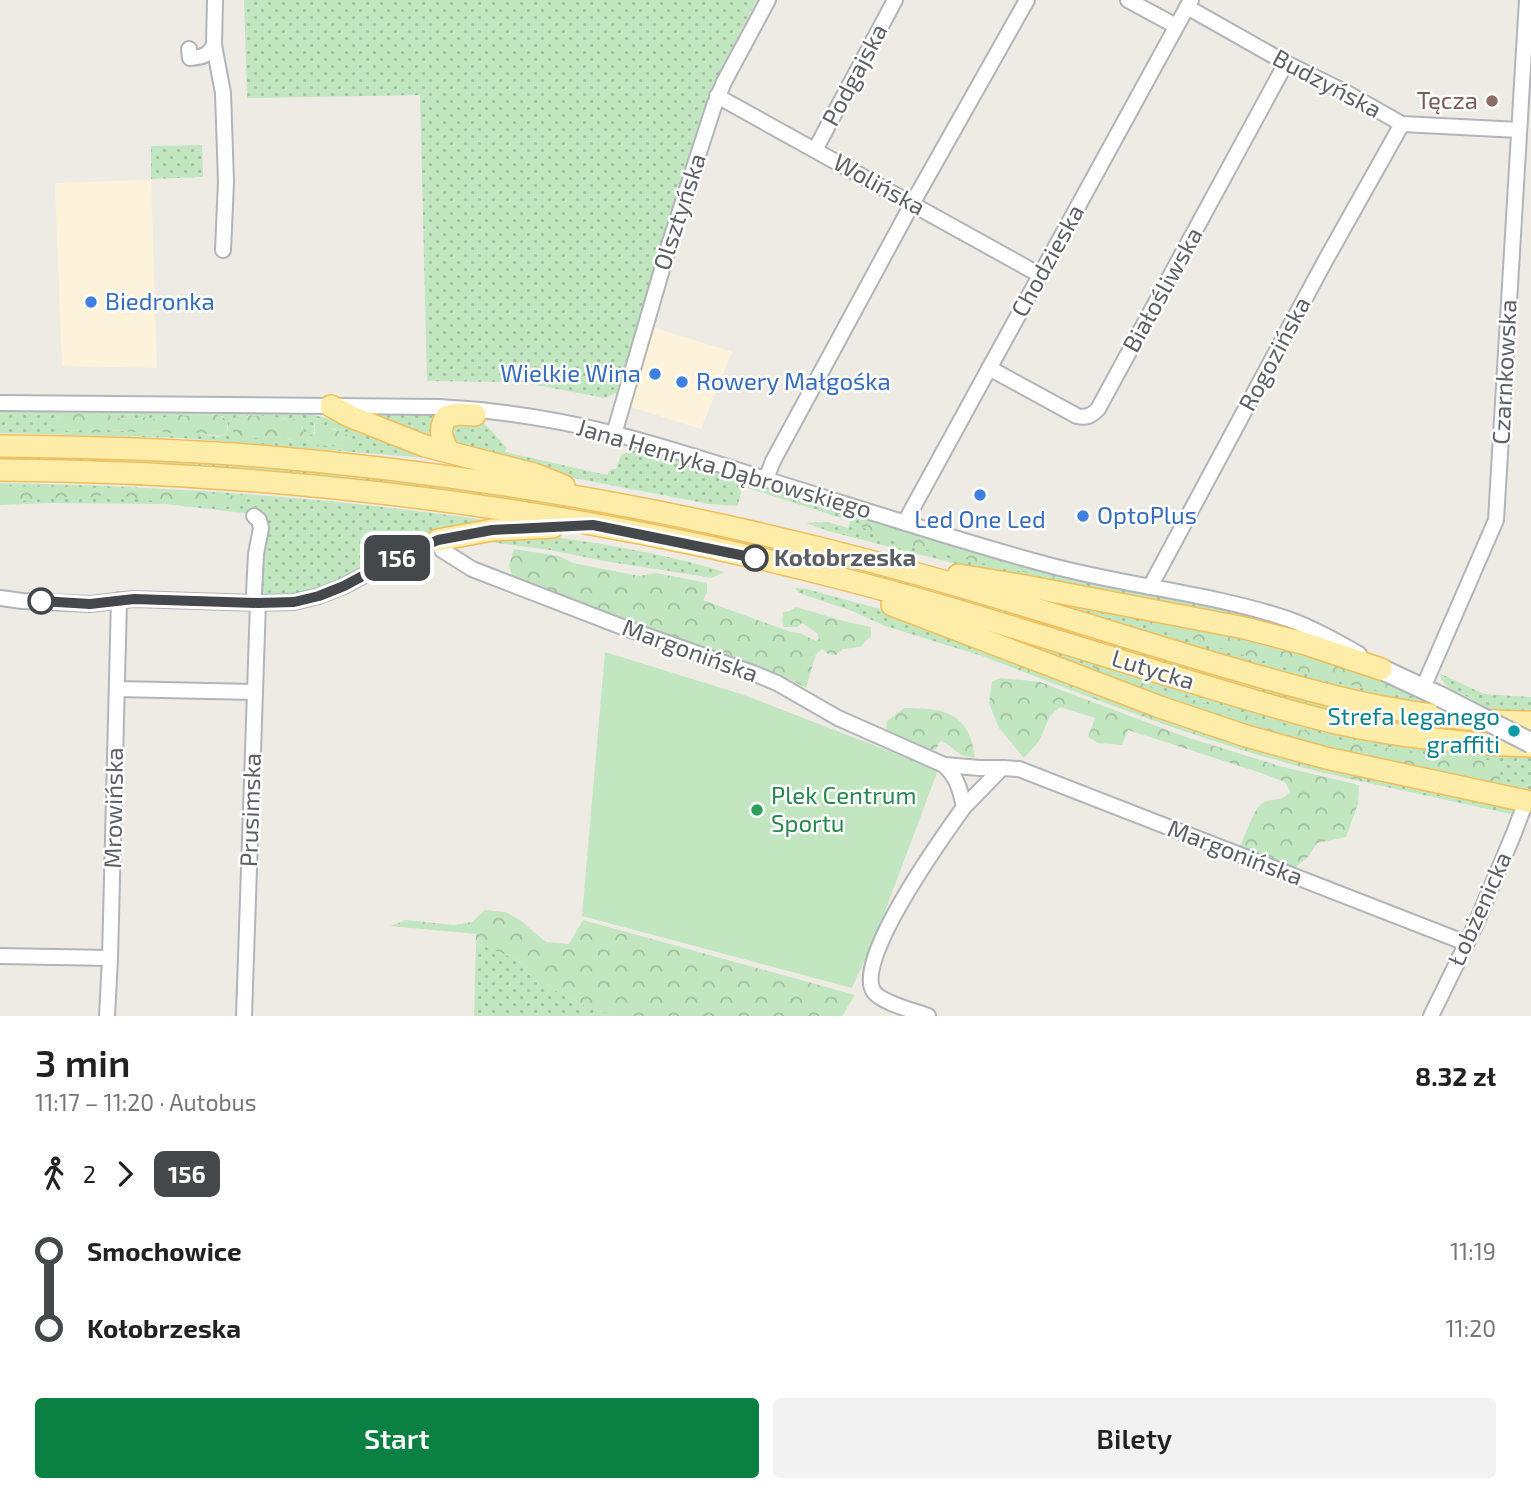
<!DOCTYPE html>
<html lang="pl">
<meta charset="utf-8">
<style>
:root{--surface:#fff;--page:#f2f2f2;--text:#222;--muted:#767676;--accent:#0b8043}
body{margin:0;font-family:"Exo 2",sans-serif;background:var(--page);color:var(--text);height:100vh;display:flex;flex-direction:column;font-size:26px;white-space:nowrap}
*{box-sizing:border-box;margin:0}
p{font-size:23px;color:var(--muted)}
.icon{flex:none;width:38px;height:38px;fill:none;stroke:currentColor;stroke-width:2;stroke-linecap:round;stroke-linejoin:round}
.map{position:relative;height:1016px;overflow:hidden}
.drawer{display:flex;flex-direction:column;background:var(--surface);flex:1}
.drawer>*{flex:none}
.badge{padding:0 14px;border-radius:10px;font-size:24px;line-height:46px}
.map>.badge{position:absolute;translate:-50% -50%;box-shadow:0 0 0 4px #fff}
.legs{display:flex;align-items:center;gap:10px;height:77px;padding:0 35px;font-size:23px}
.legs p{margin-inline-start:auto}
.summary{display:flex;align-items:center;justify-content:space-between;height:119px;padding:0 35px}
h1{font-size:38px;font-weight:600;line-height:52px}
.cta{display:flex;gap:14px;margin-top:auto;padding:14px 35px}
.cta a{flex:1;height:80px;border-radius:7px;background:var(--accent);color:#fff;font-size:28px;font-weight:600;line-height:80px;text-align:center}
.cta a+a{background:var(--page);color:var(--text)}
ul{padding:0 35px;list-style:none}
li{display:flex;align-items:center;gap:24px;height:77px;font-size:26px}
li i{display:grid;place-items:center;width:10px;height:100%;margin:0 9px;background:currentColor}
li i::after{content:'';width:18px;height:18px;margin:-9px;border:5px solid;border-radius:50%;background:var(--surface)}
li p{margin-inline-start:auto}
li:first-child i{background:linear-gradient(#0000 50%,currentColor 0)}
li:last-child i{background:linear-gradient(currentColor 50%,#0000 0)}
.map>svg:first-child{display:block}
</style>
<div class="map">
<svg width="1531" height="1016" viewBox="0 0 1531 1016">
<defs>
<pattern id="green-dots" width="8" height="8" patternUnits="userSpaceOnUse" patternTransform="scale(1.75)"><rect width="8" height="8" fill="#c2e6c0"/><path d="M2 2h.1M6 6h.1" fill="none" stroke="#a1bea0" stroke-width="1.8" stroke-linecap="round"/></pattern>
<pattern id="forest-crowns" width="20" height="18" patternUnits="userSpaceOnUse" patternTransform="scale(1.75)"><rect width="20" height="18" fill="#c2e6c0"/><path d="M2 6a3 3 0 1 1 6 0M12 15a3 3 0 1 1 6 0" fill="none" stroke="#a1bea0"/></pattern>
</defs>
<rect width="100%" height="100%" fill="#eeebe4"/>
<g fill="#fdf3da">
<path d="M 151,180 L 157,368 L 62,366 L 55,183 Z"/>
<path d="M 652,327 L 732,352 L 701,429 L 628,406 Z"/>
</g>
<g fill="url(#green-dots)" fill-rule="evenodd">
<path d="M 244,0 L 757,0 L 719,74 L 701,119 L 618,392 L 605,398 L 520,382 L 427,381 L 420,95 L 247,98 Z"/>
<path d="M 202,145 L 203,177 L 151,179 L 151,146 Z"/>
<path d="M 0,410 L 277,412 L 308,414 L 327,418 L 440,455 L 439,459 L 181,438 L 0,433 ZM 92,412 L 118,418 L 137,419 L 146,417 L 157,420 L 177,414 L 187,416 L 193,414 L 218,415 L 223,416 L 228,424 L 228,429 L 225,435 L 218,437 L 192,432 L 187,432 L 183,434 L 160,431 L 149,433 L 108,430 L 91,432 L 82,430 L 70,431 L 48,425 L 63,413 ZM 249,415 L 282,421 L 285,418 L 302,426 L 304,433 L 309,436 L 314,434 L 314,424 L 318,423 L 325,427 L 335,429 L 355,440 L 347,447 L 337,444 L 329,446 L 316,444 L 303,439 L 293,440 L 286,438 L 273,440 L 267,438 L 248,438 L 243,439 L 237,419 L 245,424 L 246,417 Z"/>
<path d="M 350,413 L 435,414 L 437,416 L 435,441 Z"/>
<path d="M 482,421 L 507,448 L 505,452 L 607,475 L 611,469 L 616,469 L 621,455 L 635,449 L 643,450 L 737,476 L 743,481 L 738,506 L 709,504 L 548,473 L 454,447 L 448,424 Z"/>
<path d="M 0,453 L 216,460 L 478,488 L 699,528 L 1486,727 L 1485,737 L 1379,724 L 678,535 L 0,463 Z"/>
<path d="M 750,480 L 812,502 L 937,538 L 1269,618 L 1314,635 L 968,567 L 828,531 L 806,523 L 827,522 L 848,528 L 850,521 L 748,488 L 748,483 Z"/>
<path d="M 0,483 C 169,486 338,498 505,523 L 308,592 L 259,597 L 263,525 L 253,514 L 165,504 L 51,503 L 0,505 Z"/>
<path d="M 531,534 C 594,542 664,553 724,572 L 711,578 L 707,577 L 604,561 L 550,550 L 481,541 Z"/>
<path d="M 977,582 L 1237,633 L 1416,694 L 1474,700 C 1462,693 1442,689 1440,674 L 1443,675 L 1484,694 L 1531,697 L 1531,714 L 1499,713 L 1347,693 Z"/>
<path d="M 795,588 L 806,589 L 891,612 L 983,646 L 980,650 L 982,656 L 885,626 L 852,611 L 799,593 Z"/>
<path d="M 997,633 L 1134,672 L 1531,753 L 1531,795 L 1284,741 L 1002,639 Z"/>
<path d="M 1361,773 L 1514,809 L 1515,815 L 1364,782 L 1365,779 Z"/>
<path d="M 476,943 L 516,959 L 551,988 L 589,1008 L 615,1016 L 474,1016 Z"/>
</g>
<g fill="url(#forest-crowns)">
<path d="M 92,412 L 118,418 L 137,419 L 146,417 L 157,420 L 177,414 L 187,416 L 192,414 L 218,415 L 227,420 C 233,451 198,425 181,435 L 160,431 L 149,433 L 108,430 L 95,433 L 82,430 L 67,431 L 53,427 L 47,423 L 47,420 L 56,419 L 63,413 Z"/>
<path d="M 251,415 C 262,419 273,411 282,421 L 287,418 C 299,419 300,423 304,433 L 312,435 L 315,433 L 315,422 C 329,429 347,431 357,443 L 354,447 L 347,447 L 337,444 L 326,447 L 320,446 L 307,440 L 293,440 L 288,438 L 277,441 L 261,438 L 241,439 L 237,438 L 232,430 L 232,421 L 237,419 L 245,424 L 246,417 Z"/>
<path d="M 0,486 L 90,487 L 111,491 L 128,488 L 219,494 L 235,496 L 237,503 L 235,507 L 195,506 L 147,500 L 118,495 L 103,495 L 88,498 L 63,497 L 0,503 Z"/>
<path d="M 864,518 L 1028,567 L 1073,576 L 1074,580 L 1072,582 C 1028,573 983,564 939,553 C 913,546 886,540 862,527 L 861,520 Z"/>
<path d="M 514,549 L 559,556 L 573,563 L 639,576 L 656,573 L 707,583 L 707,592 L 703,600 L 791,632 L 800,633 L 816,641 L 819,639 L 817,633 L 802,623 L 797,627 L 784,627 L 782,621 L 783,612 L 789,611 L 796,607 L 847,622 L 871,627 L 871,636 L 860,647 L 843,649 L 836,655 L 828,654 L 822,649 L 816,654 L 806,688 C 762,664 717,651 670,635 C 617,616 565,595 512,575 L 509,566 Z"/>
<path d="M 1150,617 L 1237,633 L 1350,665 L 1411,692 L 1411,696 C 1326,684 1246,654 1164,631 L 1150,624 Z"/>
<path d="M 983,646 L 1361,773 L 1365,779 L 1364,782 C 1232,754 1107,704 982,656 L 980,650 Z"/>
<path d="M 1094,664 L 1142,679 L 1143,684 L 1227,710 L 1333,739 L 1420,754 L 1498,761 C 1501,768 1502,778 1497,784 L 1472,777 L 1437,772 L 1393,762 L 1360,753 L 1344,752 L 1323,746 L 1290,742 L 1147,694 L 1101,673 L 1093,668 L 1092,665 Z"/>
<path d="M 1001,678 L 1040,682 L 1183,736 L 1283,767 L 1359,785 L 1358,804 L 1346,837 L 1317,843 L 1309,856 L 1295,868 L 1240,847 C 1245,835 1252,814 1260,805 C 1270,796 1281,804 1290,791 L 1285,782 L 1261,773 L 1128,730 L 1122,745 L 1098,743 L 1088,737 L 1095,718 L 1060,707 L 1050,716 L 1039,741 L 1024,758 L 999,728 L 989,703 L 992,681 Z"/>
<path d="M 904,708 C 945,708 969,712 975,758 C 954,756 956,747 941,741 L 938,744 L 937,749 L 924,751 L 892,737 L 887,730 L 886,722 Z"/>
<path d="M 485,910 L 506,912 L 521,921 L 546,942 L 569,944 L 583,920 L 855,995 L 842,1016 L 615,1016 L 589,1008 L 551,988 L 516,959 L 476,943 L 476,934 L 390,926 L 406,920 L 454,925 L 472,922 Z"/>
</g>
<path fill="#c2e6c0" d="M 605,652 L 741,694 L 938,770 L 877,933 L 852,988 L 582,916 Z"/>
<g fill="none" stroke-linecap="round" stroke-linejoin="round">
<g stroke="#b1b5b9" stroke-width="18">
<g id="street">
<path d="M 215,0 L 214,45 L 223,93 L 226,182 L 223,250"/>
<path d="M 1128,0 L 1176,26"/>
<path d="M 1187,7 L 1286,63 L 1347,93 L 1402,124 L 1519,130"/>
<path d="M 189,49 L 190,58 C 202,57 208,56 214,45"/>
<path d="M 717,96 L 1040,275"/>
<path d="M 815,150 L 895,0"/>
<path d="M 989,368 L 1077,416 C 1086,418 1091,416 1098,409 L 1286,63"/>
<path d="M 0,403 L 439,407 C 497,410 554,419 611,433 C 664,446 716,463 768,480 C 859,508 949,538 1041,563 C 1122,586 1207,592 1288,619 C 1313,628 1336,641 1359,654"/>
<path d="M 614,434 L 670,242 L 714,106 L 724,82 L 768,0"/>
<path d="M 766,479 L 773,461 L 912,204 L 1027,0"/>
<path d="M 254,516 L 259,520 L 261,528 L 256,554 L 254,593"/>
<path d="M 905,522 L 1191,0"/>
<path d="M 1150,587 L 1324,263 L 1402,124"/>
<path d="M 0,598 L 22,601 L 90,604 L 134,599 L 258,603 L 294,602 L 319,596 L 344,586 L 398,557 L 438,540 L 442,550 L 472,569 L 625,628 L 753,673 L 777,683 L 838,718 L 944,765"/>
<path d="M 1423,688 L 1496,520 L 1527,0"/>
<path d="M 117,689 L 254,692"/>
<path d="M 1002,768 L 1019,769 L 1466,943"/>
<path d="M 0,956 L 110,958"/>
<path d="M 107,1016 L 110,958 L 119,600"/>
<path d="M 244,1016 L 258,603"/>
<path d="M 928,1016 C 915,1011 882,1003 874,992 C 852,962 944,835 964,807 C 960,789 957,777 944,765 L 980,768 L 1002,768 L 964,807"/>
<path d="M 1431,1016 L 1475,926 L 1514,833 L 1526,801"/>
</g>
</g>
<g stroke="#b0b4b9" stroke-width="23">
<path id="secondary" d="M 1381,669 L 1441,697"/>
</g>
<g stroke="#f0be5b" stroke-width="24">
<g id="primary">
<path d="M 331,406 L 349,416 L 425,446 L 534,474 L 564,486"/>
<path d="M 0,446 C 86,447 173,449 259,456 C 465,473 670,508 870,561 C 978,589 1085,625 1193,657 C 1306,691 1412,722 1531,722"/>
<path d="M 449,452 C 442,440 438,430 446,417 L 458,414 L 475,415"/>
<path d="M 0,470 C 285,472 571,508 847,580 C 948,606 1048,638 1148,669 C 1210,687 1273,708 1336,723 C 1400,737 1465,744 1531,746"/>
<path d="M 438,540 L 492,530 L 553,527"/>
<path d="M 958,575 L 1025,586 L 1245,628 L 1306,644 L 1381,669"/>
<path d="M 892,605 L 1160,707 L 1246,736 L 1326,758 L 1526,801"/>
</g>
</g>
<use href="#street" stroke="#fff" stroke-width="14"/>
<use href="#secondary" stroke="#fff" stroke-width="19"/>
<use href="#primary" stroke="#feeca9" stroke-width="21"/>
<g stroke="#b0b4b9" stroke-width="23" stroke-linecap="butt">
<path id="secondary-bridge" d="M 1441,697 L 1531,743"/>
</g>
<use href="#secondary-bridge" stroke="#fff" stroke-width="19"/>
</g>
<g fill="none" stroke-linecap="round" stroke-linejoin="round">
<g stroke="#fff" stroke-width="16">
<path id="line-1" d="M 41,601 L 90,604 L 134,599 L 258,603 L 294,602 L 319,596 L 344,586 L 398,557 L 438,540 L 492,530 L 593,525 L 755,558"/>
</g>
<use href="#line-1" stroke="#45484a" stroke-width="10"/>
</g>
<circle fill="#8d6e63" stroke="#fff" stroke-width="2.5" cx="1492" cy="101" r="7"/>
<g fill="#3f7fe0" stroke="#fff" stroke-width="2.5">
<circle cx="91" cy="302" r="7"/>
<circle cx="655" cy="374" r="7"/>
<circle cx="682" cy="382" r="7"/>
<circle cx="980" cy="495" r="7"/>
<circle cx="1083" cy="516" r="7"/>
</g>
<g fill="#fff" stroke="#45484a" stroke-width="3.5">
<circle cx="755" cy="558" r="12"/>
<circle cx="41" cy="601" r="12"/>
</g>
<circle fill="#0f9aa8" stroke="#fff" stroke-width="2.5" cx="1514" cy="731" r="7"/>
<circle fill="#2e9e5b" stroke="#fff" stroke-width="2.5" cx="757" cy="810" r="7"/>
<g text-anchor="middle" stroke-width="5" stroke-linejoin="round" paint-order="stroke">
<g font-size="24" fill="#5c6064" stroke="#fff">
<text transform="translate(855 75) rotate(-62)" y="8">Podgajska</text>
<text transform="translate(1327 84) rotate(28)" y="8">Budzyńska</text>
<text transform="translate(879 185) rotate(29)" y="8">Wolińska</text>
<text transform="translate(680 212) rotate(-72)" y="8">Olsztyńska</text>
<text transform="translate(1048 261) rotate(-61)" y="8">Chodzieska</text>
<text transform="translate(1163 290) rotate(-61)" y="8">Białośliwska</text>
<text transform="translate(1275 354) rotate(-62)" y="8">Rogozińska</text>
<text transform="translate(1505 372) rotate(-87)" y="8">Czarnkowska</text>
<text transform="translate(724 469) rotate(16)" y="8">Jana Henryka Dąbrowskiego</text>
<text transform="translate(690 651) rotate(20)" y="8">Margonińska</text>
<text transform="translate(1153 670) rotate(17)" y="8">Lutycka</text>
<text transform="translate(114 808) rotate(-89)" y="8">Mrowińska</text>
<text transform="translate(251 810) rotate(-88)" y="8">Prusimska</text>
<text transform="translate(1235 853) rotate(21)" y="8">Margonińska</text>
<text transform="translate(1480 909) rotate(-66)" y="8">Łobżenicka</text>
</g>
<g font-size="24" fill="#785e54" stroke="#fff" text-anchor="end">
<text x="1478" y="109">Tęcza</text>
</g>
<g font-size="24" fill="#366cbe" stroke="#fff" text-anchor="start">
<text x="105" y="310">Biedronka</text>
<text x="641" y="382" text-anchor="end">Wielkie Wina</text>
<text x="696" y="390">Rowery Małgośka</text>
<text x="1097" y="524">OptoPlus</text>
<text x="980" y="528" text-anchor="middle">Led One Led</text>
</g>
<g font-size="24" font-weight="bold" fill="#5c6064" stroke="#fff" text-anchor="start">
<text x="774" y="566">Kołobrzeska</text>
</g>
<g font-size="24" fill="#0d838f" stroke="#fff" text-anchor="end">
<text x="1500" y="725">Strefa leganego<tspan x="1500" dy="28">graffiti</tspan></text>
</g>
<g font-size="24" fill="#27864d" stroke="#fff" text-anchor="start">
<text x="771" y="804">Plek Centrum<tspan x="771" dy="28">Sportu</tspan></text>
</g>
</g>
</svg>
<b class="badge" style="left:397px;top:558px;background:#45484a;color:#fff">156</b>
</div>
<section class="drawer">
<div class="summary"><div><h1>3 min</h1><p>11:17 – 11:20 · Autobus</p></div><b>8.32 zł</b></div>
<div class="legs"><svg class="icon" aria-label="walk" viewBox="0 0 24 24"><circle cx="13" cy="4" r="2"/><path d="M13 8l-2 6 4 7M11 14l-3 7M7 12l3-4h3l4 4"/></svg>2<svg class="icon" aria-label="forward" viewBox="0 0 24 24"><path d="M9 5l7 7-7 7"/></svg><b class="badge" style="background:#45484a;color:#fff">156</b></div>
<ul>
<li><i style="color:#45484a"></i><b>Smochowice</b><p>11:19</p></li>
<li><i style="color:#45484a"></i><b>Kołobrzeska</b><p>11:20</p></li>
</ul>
<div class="cta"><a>Start</a><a>Bilety</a></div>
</section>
